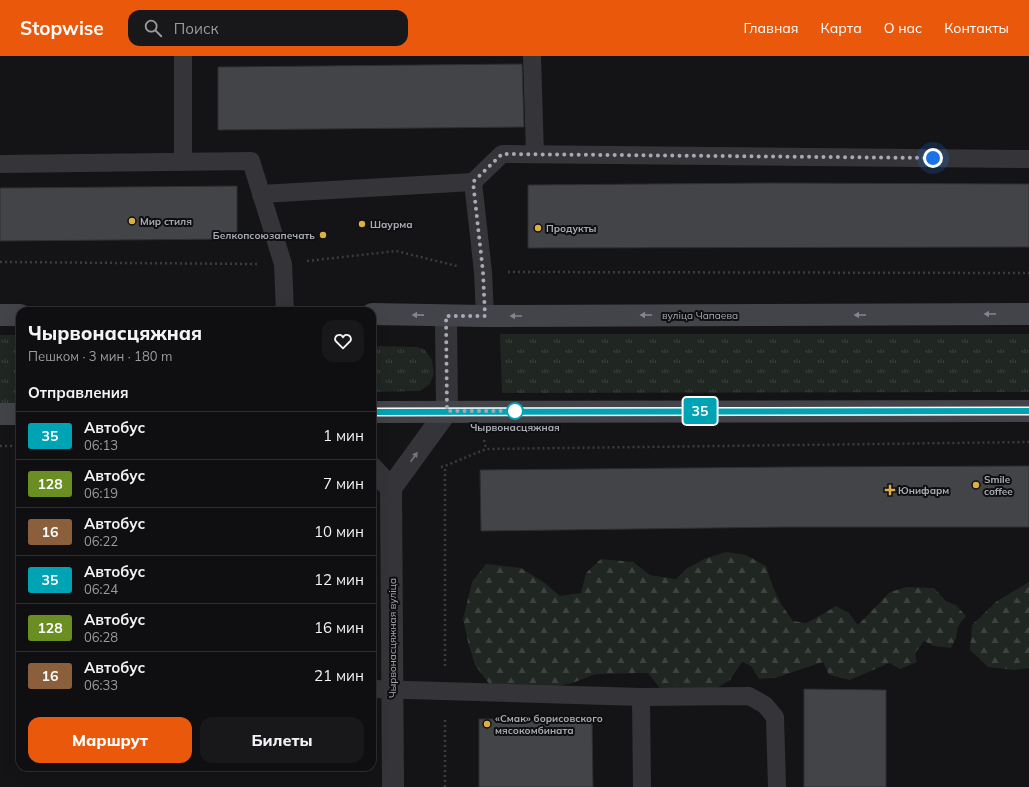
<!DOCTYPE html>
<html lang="ru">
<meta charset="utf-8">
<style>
:root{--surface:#0f0e10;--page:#181719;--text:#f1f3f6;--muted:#9b9c9f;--line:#2f2e30;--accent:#ea580c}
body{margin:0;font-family:Mulish,sans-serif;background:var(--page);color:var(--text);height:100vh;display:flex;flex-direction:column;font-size:15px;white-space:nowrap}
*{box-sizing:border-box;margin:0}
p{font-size:13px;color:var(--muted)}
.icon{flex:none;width:22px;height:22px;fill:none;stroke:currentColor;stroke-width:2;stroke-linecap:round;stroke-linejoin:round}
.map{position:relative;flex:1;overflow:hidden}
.sheet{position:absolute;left:16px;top:251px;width:360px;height:464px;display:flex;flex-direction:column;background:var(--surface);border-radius:12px;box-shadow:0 4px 16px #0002,0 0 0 1px var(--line)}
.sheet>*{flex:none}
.badge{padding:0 8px;border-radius:3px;font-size:14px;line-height:26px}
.you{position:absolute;width:20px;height:20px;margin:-10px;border:3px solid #fff;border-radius:50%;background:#1a73e8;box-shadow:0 0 0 6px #1a73e833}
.map>.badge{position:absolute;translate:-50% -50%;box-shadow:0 0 0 2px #fff}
h2{padding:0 12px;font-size:15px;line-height:36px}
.round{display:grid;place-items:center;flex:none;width:42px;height:42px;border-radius:12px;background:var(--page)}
.headline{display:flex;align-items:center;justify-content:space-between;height:68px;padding:0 12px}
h1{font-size:19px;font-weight:800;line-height:30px}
.primary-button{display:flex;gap:8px;margin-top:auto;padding:8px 12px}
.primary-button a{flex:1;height:46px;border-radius:12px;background:var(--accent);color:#fff;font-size:16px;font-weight:800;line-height:46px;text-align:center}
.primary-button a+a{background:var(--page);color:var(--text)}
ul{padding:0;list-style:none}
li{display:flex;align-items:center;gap:12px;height:48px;padding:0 12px;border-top:1px solid var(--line)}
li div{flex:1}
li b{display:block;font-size:15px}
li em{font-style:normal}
li .badge{min-width:44px;font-weight:700;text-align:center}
header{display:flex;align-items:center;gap:24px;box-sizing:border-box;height:56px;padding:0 20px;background:var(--accent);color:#fff}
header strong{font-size:19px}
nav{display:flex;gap:22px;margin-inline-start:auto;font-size:14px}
.search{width:280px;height:36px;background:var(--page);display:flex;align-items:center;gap:10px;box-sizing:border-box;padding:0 14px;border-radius:12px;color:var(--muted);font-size:15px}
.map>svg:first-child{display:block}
</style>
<header>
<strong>Stopwise</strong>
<div class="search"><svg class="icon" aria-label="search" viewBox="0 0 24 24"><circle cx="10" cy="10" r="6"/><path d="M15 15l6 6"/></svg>Поиск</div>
<nav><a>Главная</a><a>Карта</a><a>О нас</a><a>Контакты</a></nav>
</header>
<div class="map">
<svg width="1029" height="731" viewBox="0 0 1029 731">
<defs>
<pattern id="grass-tufts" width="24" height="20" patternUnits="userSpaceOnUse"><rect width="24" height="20" fill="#202621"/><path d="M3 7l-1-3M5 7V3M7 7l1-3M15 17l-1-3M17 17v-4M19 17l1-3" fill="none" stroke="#3e433f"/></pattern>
<pattern id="forest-firs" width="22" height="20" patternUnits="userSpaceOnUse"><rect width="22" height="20" fill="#202621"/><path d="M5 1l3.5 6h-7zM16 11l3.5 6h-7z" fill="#3e433f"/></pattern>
</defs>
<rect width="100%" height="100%" fill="#141315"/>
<g fill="url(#grass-tufts)">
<path d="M 500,278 L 1029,278 L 1029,336 L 502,337 Z"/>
<rect x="0" y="279" width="20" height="68"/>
<path d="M 372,290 L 417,291 L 424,293 L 432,304 L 434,318 L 430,328 L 420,335 L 372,336 Z"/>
</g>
<g fill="url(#forest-firs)">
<path d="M 726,496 L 746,499 L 766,510 L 773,531 L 781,548 L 793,565 L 806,567 L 821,559 L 836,550 L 849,557 L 858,569 L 890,536 L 907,531 L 934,532 L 947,546 L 956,549 L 966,560 L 958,570 L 956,582 L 951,592 L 934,590 L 924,585 L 915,597 L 917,606 L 900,613 L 889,607 L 850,624 L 829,619 L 823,606 L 775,622 L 759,623 L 751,610 L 742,606 L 730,624 L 704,640 L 669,642 L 659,631 L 648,617 L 596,618 L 572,627 L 541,634 L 494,634 L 475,609 L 468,586 L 463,563 L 472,526 L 486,508 L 521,512 L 545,527 L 560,540 L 581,537 L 586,517 L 601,503 L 633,506 L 650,519 L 676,523 L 686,513 L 704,503 Z"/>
<path d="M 1029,526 L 1029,612 L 1014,614 L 988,611 L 970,594 L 972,569 L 997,545 Z"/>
</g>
<g fill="#434448" stroke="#2e2e31">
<path d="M 522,8 L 524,71 L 218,74 L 218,11 Z"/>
<path d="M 772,127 L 1029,128 L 1029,191 L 528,192 L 528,129 Z"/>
<path d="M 237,130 L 237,183 L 0,185 L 0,132 Z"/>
<path d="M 1029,410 L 1029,471 L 787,471 L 481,475 L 480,414 L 786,411 Z"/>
<path d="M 804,633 L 886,634 L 886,731 L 804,731 Z"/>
<path d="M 479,663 L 592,663 L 593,731 L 479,731 Z"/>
</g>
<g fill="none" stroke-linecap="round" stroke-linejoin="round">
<g stroke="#3b3c40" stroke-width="2.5" stroke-dasharray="2 3" stroke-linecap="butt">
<path d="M 307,205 L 396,195 L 457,210"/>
<path d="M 0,206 L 258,208"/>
<path d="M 508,216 L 1029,217"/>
<path d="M 484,384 L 486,393"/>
<path d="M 0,390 L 20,390"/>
<path d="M 441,411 L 445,410 L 486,393 L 1029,386"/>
<path d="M 445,610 L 445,410"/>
<path d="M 445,731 L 445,661"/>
</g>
<g stroke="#353539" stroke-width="18">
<path d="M 183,0 L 183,106"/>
<path d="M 532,0 L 535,98"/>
<path d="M 0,108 L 251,105 L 283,208 L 285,255"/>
<path d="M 473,126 L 502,98 L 1029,103"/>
<path d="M 261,138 L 473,126 L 483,216 L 485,260"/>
<path d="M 372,633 L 641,641 L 642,731"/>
<path d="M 641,641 L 749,640 L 765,649 L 775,661 L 777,731"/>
</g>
<g stroke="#353539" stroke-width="22">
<path d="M 372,412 L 391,432"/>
<path d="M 391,432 L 393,731"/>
<path d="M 391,432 L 447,355 L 446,260"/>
</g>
<g stroke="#434449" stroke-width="22">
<path d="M 372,258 L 485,260 L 1029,258"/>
<path d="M 0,259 L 20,259"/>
<path d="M 372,356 L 1029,355"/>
<path d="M 0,358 L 20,358"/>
</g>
</g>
<defs><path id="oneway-solid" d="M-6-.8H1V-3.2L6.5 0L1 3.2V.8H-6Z"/></defs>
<g fill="#84868f">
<use href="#oneway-solid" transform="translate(990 258) rotate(180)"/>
<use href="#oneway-solid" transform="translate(418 259) rotate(-179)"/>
<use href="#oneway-solid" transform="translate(646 259) rotate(180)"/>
<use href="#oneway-solid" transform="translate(860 259) rotate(180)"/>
<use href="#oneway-solid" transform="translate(516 260) rotate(180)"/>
</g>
<use fill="#74757d" href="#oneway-solid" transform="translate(414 401) rotate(-54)"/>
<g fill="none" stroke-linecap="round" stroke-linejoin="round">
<g stroke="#fff" stroke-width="9">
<path id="line" d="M 372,356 L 1029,355"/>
</g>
<use href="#line" stroke="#00a3b4" stroke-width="6"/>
<path stroke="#a7aab4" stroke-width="4" stroke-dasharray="0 7.2" d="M 515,355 L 447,355 L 446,260 L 485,260 L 483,216 L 473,126 L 502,98 L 933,102"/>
</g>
<g fill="#dbaf45" stroke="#0f0f10" stroke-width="1.5">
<circle cx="132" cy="165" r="4"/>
<circle cx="362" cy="168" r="4"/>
<circle cx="538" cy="172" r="4"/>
<circle cx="323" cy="179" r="4"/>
<circle cx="976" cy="429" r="4"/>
<path d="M888 428h4v4h4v4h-4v4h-4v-4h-4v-4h4z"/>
<circle cx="487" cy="668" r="4"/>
</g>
<circle fill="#fff" stroke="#00a3b4" stroke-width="2" cx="515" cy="355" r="8"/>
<g text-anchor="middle" stroke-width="4" stroke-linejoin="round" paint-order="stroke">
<g font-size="10" font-weight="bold" fill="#a7aab4" stroke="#0f0f10" text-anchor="start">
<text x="140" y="169">Мир стиля</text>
<text x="370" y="172">Шаурма</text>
<text x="546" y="176">Продукты</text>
<text x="315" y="183" text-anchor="end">Белкопсоюзапечать</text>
<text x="984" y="427">Smile<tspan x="984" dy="12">coffee</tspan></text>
<text x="898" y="438">Юнифарм</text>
<text x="495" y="666">«Смак» борисовского<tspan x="495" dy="12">мясокомбината</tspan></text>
</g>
<g font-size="10" fill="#a7aab4" stroke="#0f0f10">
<text x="700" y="263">вуліца Чапаева</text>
<text transform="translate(392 582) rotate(-90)" y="4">Чырвонасцяжная вуліца</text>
</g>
<g font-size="10" font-weight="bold" fill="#a7aab4" stroke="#0f0f10">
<text x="515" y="375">Чырвонасцяжная</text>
</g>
</g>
</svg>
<div class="you" style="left:933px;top:102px"></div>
<b class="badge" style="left:700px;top:355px;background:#00a3b4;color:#fff">35</b>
<section class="sheet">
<div class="headline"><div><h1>Чырвонасцяжная</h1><p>Пешком · 3 мин · 180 m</p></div><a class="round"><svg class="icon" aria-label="heart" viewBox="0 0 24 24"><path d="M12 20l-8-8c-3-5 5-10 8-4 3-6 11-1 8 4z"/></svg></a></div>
<h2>Отправления</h2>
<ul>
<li><span class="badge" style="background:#00a3b4;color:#fff">35</span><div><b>Автобус</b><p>06:13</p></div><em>1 мин</em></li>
<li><span class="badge" style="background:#6b8e23;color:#fff">128</span><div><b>Автобус</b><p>06:19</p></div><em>7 мин</em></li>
<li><span class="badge" style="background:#8b5e3c;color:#fff">16</span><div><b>Автобус</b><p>06:22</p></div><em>10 мин</em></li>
<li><span class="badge" style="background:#00a3b4;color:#fff">35</span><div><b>Автобус</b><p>06:24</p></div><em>12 мин</em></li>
<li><span class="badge" style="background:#6b8e23;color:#fff">128</span><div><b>Автобус</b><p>06:28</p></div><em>16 мин</em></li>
<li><span class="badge" style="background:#8b5e3c;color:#fff">16</span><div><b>Автобус</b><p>06:33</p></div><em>21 мин</em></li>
</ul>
<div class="primary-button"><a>Маршрут</a><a>Билеты</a></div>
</section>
</div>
